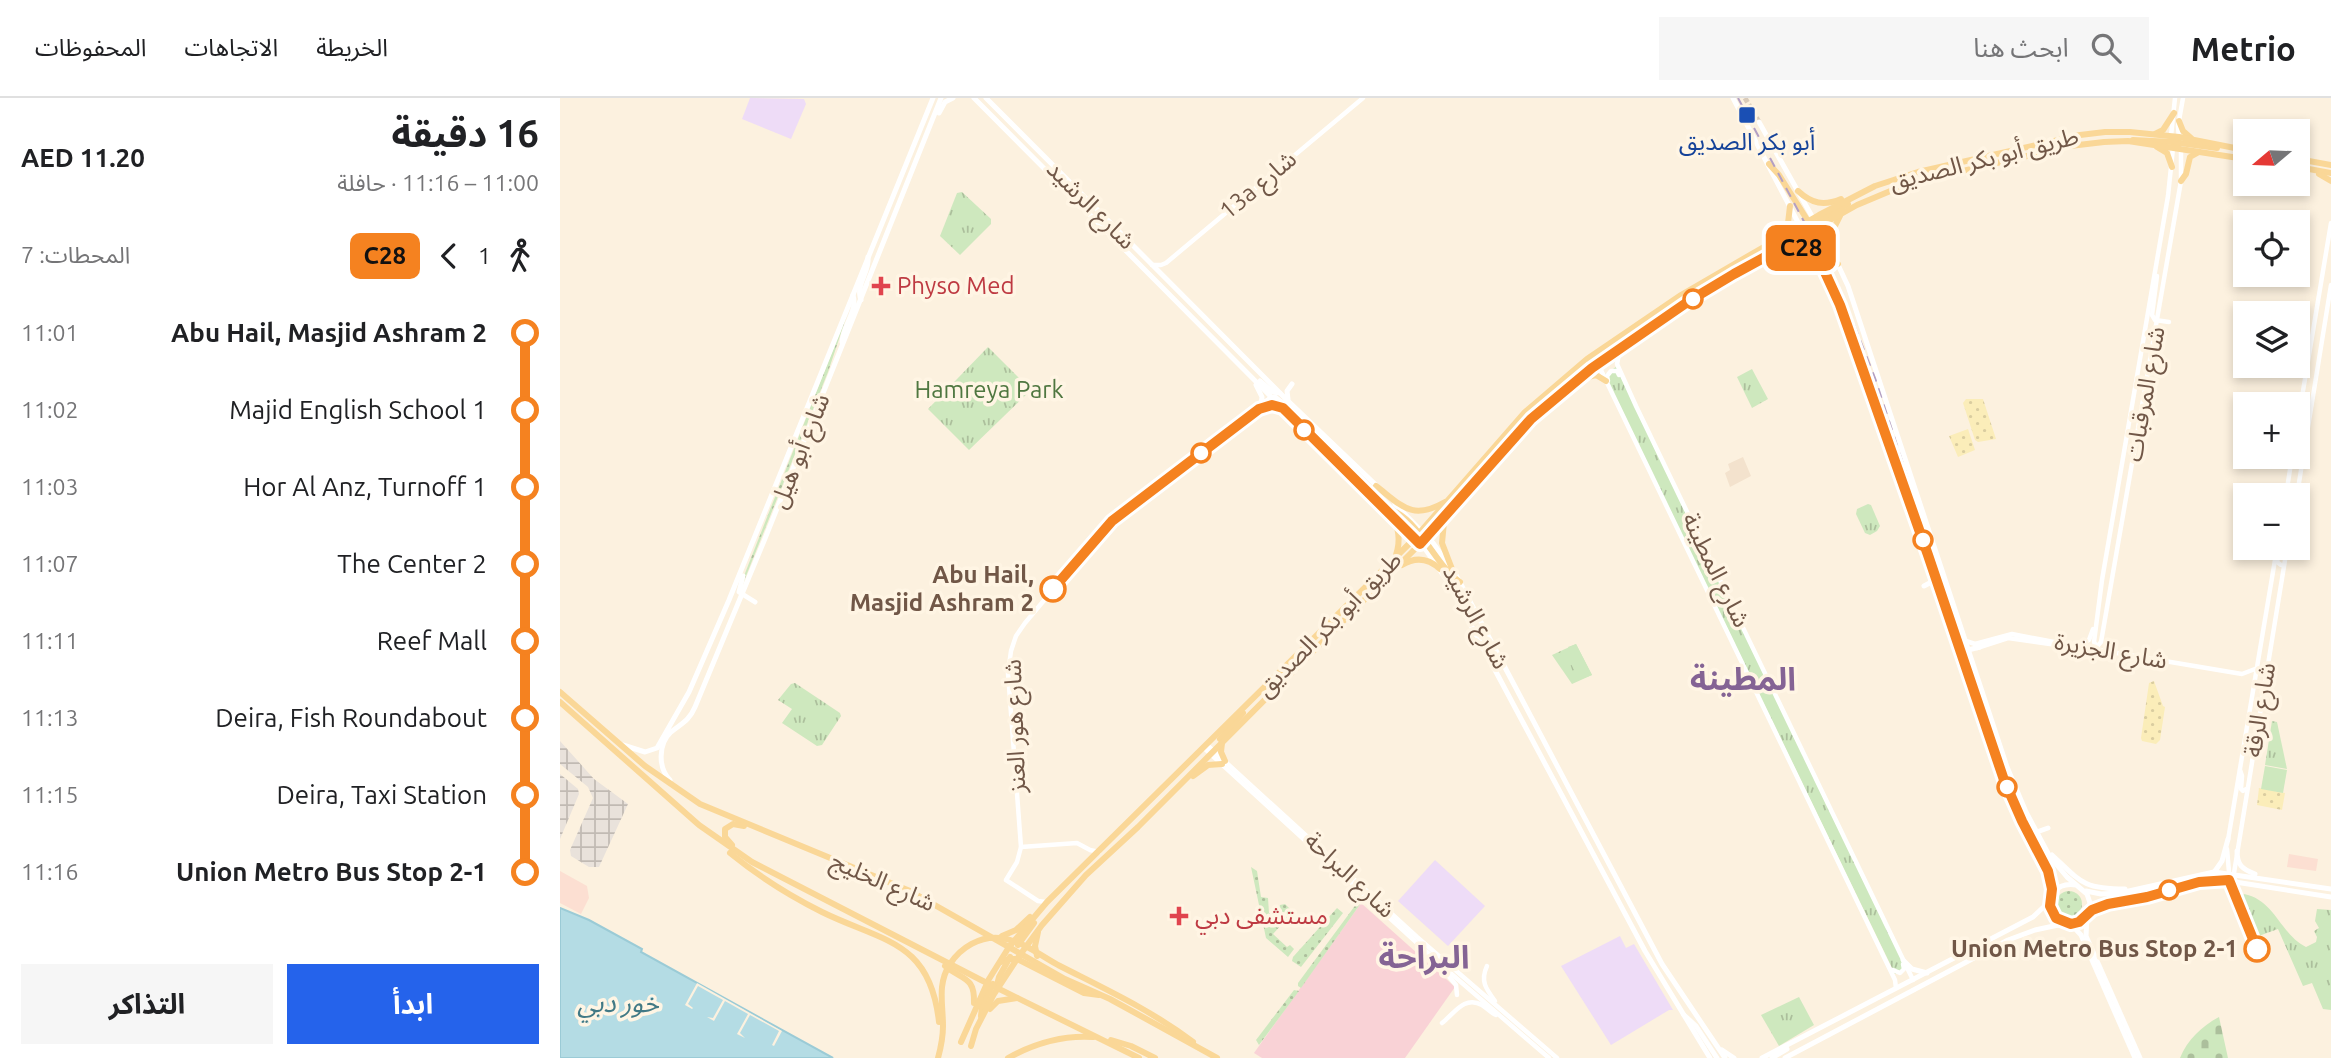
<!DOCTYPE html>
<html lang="ar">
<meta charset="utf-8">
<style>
:root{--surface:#fff;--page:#f6f6f6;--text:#202124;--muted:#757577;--line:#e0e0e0;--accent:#2563eb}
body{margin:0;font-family:Ubuntu,"Noto Sans Arabic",sans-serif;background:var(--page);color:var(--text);direction:rtl;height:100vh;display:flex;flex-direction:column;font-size:26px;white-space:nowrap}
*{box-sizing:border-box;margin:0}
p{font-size:23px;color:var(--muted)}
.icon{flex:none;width:38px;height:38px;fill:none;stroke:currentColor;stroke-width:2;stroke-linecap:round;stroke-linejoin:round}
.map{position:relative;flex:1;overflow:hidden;direction:ltr}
.drawer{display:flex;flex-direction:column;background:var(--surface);width:560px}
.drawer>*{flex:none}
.badge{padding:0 14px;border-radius:10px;font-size:24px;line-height:46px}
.needle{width:46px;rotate:251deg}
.controls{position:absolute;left:1673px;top:21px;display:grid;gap:14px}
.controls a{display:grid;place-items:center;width:77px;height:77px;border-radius:0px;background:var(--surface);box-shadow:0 4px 10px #0003;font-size:35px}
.map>.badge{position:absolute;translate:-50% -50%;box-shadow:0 0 0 4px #fff}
.legs{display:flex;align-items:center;gap:10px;height:77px;padding:0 21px;font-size:23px}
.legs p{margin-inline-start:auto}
.summary{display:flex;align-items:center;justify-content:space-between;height:119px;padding:0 21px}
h1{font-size:38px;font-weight:700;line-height:52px}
.primary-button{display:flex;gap:14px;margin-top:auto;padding:14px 21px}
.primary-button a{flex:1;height:80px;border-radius:0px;background:var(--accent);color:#fff;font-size:28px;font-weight:700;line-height:80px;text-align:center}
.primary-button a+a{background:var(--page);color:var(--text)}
ul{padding:0 21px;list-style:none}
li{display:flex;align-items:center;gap:24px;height:77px;font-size:26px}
li i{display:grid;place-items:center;width:10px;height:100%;margin:0 9px;background:currentColor}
li i::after{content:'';width:18px;height:18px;margin:-9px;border:5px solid;border-radius:50%;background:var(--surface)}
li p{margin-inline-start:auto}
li:first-child i{background:linear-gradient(#0000 50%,currentColor 0)}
li:last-child i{background:linear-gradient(currentColor 50%,#0000 0)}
header{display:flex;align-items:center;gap:42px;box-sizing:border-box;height:98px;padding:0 35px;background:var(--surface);border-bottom:2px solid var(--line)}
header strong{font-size:33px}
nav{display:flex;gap:38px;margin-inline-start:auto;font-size:24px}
.search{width:490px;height:63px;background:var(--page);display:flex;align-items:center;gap:18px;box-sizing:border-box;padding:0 24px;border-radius:0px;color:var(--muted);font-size:26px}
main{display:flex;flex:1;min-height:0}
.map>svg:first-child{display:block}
</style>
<header>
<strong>Metrio</strong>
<div class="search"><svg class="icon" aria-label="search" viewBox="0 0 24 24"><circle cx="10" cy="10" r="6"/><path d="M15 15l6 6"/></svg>ابحث هنا</div>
<nav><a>الخريطة</a><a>الاتجاهات</a><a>المحفوظات</a></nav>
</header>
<main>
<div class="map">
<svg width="1771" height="960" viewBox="0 0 1771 960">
<defs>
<pattern id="industrial-grid" width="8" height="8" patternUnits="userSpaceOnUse" patternTransform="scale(1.75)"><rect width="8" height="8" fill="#e9e2db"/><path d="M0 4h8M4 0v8" fill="none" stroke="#c1bab3"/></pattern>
<pattern id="grass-dots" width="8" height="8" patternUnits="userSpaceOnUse" patternTransform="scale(1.75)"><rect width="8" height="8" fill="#cee8be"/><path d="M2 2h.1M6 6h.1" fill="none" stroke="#acbf9c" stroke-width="1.8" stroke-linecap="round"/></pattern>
<pattern id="sand-dots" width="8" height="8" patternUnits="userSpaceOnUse" patternTransform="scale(1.75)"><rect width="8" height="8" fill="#fbedb9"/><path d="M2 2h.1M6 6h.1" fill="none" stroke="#dacda0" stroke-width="1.8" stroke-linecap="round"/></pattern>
<pattern id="cemetery-stones" width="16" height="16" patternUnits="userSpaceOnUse" patternTransform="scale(1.75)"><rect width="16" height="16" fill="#cee8be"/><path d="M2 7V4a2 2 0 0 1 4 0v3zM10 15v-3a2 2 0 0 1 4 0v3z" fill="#acbf9c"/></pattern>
<pattern id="park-tufts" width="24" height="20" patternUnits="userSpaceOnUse" patternTransform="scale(1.75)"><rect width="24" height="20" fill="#cee8be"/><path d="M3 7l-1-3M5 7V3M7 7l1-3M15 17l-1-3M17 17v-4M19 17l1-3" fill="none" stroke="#acbf9c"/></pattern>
</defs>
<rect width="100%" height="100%" fill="#fcf1df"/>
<path fill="#f3e2cd" d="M 1183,359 L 1191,378 L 1170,389 L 1165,375 L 1170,372 L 1168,366 Z"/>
<g fill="#fcdfd2">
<path d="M 1729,756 L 1758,761 L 1756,773 L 1727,769 Z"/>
<path d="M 0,773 L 27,788 L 29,800 L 21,816 L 0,805 Z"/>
</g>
<g fill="url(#industrial-grid)">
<path d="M 0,643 L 34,681 L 68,706 L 39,769 L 29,769 L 11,758 L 10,752 L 33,700 L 28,689 L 0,666 Z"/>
<path d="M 0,676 L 18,691 L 19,696 L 0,741 Z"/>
</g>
<g fill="#eedcf7">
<path d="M 190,0 L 244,1 L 246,6 L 231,41 L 182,21 Z"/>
<path d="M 875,762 L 925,808 L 888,848 L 838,803 Z"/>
<path d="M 1060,838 L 1066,850 L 1074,846 L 1113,912 L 1109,912 L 1051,947 L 1001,868 Z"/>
</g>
<path fill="#f9d2d6" d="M 801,805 L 895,889 L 845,960 L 702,960 L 694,955 Z"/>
<g fill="url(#grass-dots)">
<path d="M 289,211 L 268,274 L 182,488 L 180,488 Z"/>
<path d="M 691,769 L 697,773 L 701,799 L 708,800 L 709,815 L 718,815 L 720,807 L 725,806 L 733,814 L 713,836 L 727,849 L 730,847 L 734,851 L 728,859 L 706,840 Z"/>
<circle cx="1509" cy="806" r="13"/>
<path d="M 797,805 L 801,805 L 741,890 L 738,888 L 738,885 Z"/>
<path d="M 777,810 L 783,815 L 741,869 L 732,863 L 733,859 Z"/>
<path d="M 734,892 L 739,893 L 699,947 L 696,942 Z"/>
</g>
<g fill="url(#sand-dots)">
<path d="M 1406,301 L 1423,301 L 1436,341 L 1418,344 L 1415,342 L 1403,305 Z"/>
<path d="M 1408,331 L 1415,352 L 1398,359 L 1389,338 Z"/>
<path d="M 1594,583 L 1603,608 L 1605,609 L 1600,642 L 1596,646 L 1582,643 L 1581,640 L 1589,585 Z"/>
<path d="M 1699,690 L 1725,695 L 1722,712 L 1697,707 Z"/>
</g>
<path fill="url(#cemetery-stones)" d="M 1659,919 L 1668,960 L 1620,960 C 1627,942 1642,928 1659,919 Z"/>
<g fill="url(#park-tufts)">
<path d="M 402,94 L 431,121 L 431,126 L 400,157 L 380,138 L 397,95 Z"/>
<path d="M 428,249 L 471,292 L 409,352 L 368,311 Z"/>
<path d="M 1056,269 L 1347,870 L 1335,876 L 1044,277 Z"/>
<path d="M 1192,271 L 1208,301 L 1192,310 L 1177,279 Z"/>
<path d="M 1308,406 L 1311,407 L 1320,428 L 1317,433 L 1310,437 L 1305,435 L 1296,416 L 1297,411 Z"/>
<path d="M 1016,546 L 1032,577 L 1012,586 L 992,557 Z"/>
<path d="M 235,585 L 280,615 L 281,618 L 262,647 L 257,648 L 222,625 L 232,611 L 218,602 L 231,586 Z"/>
<path d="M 1712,623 L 1717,624 L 1727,671 L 1705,667 Z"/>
<path d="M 1684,796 C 1715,802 1720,836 1746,849 L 1756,844 L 1757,839 L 1754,833 L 1759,830 L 1755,823 L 1757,811 L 1771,812 L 1771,912 L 1763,911 L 1752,885 L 1743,888 L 1718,831 L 1696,839 L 1681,799 Z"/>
<path d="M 1239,899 L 1254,927 L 1219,948 L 1201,917 Z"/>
</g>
<g fill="#cee8be">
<path d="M 458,281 L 468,291 L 462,297 L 459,296 L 461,298 L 450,309 L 441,299 Z"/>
<path d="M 1016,546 L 1032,577 L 1019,582 L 1007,558 L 1011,556 L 1008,549 Z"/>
<path d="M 1705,668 L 1727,672 L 1723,695 L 1701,691 Z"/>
</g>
<path fill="#b4dce4" stroke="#9bcbd6" stroke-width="2" d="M 0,810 L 29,822 L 82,851 L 81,854 L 273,960 L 0,960 Z"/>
<path fill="#fcf1df" d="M 137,885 L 222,933 L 214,948 L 212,947 L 219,933 L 190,917 L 180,935 L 185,940 L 177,936 L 188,916 L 165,903 L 154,923 L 147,919 L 153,920 L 163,902 L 138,888 L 128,906 L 133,910 L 132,911 L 125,907 Z"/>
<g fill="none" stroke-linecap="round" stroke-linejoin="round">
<path stroke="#d9cab9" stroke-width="5" stroke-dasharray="5 2.5" stroke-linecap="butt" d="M 1185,0 L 1199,24"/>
<g stroke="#fff" stroke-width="4.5">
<path d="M 1611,38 L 1615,0"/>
<path d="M 1619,41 L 1618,28 L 1623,0"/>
<path d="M 592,167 L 601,167 L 606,165 L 803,0"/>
<path d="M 1597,178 L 1592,217 L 1595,222 L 1609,224"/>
<path d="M 1060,251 L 1057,266 L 1076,308 L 1353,882"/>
<path d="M 1038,266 L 1335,882 L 1336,890"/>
<path d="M 1048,283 L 1047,278 L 1051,273 L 1057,273 L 1059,277"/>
<path d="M 1738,323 L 1771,125"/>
<path d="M 1726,397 L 1732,359"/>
<path d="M 1737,397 L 1771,187"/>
<path d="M 1720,450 L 1717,464 L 1721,467 L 1724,467"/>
<path d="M 1406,543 L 1415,546 L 1452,536 L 1510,547"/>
<path d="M 1520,548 L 1529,542 L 1533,531"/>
<path d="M 1505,549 L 1534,552 L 1541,544 L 1621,83 L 1621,49"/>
<path d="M 1417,550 L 1448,540 L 1497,547"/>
<path d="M 1539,552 L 1682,576 L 1695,571"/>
<path d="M 1541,555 L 1534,544 L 1542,482 L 1608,98 L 1613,50"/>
<path d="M 647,647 L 857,839 L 997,960"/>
<path d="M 644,650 L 880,866 L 989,960"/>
<path d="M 1680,672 L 1682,678 L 1681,691 L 1683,693 L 1686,691"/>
<path d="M 1668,742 L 1717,450"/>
<path d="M 461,749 L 517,745 L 530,752 L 539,754"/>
<path d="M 1667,751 L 1669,774"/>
<path d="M 1674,775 L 1727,450"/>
<path d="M 486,804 L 478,803 L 446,782 L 457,764 L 461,749 L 448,575 L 451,553 L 456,538 L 465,525 L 544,431 L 700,310"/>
<path d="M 927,868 C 920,883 926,891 935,903"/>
<path d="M 1333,872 L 1340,875 L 1344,871 L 1343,866"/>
<path d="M 886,875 L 896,887 L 897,897"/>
<path d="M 882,925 C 894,916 904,897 922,907 C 927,910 931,915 936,917"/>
</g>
<g stroke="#fff" stroke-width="5">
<path d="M 414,0 L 761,349 L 828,413"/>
<path d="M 426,0 L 725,300 L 818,389"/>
<path d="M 1173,0 L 1277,199 L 1363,442 L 1444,682 L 1462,723 L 1486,768 L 1492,797"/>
<path d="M 379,15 L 385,4 L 393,0"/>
<path d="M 1199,24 L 1271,152 L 1288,188 L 1447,669 L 1466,714 L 1490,759 L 1507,779 L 1527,796 L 1530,805 L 1527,816 C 1491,850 1473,781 1516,787"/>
<path d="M 301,202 C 295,187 310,174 308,159"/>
<path d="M 282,244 C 283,227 298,213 293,197"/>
<path d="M 700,283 L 713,294 L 720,295"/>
<path d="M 696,287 L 702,299 L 701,307"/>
<path d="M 728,301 L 727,293 L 732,286"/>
<path d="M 699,311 L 710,300 L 715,299 L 734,314"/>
<path d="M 835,406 L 873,445 L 896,477 L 1102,866 L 1165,960"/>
<path d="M 835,420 L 866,452 L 888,484 L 1085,853 L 1150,960"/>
<path d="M 183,478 L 179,494 L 195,504"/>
<path d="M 1364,488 L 1379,480 L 1386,495"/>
<path d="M 1393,521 L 1403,550 L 1408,552 L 1420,549"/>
<path d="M 63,647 L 85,654 L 97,650 L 129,594 L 169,502 L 373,0"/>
<path d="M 110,682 C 98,670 98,646 111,634 C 122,625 129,623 135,609 L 204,443 L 381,0"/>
<path d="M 1467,726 L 1474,735 L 1488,730"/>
<path d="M 1677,753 C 1677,767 1682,771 1695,776"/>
<path d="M 1492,757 C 1521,784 1523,791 1565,791"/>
<path d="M 1655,773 L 1662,763 L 1668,741"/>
<path d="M 1526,793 L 1541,796 L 1560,795 L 1654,774 L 1771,791"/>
<path d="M 1528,815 L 1548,806 L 1587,799 L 1631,786 L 1656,781 L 1771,799"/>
<path d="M 1527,818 L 1526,838 L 1580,960"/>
<path d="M 1511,826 L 1521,837 L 1575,960"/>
<path d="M 1343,862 L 1352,871 L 1367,875"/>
<path d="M 1124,917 L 1136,928 L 1157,960"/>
<path d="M 1162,952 L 1174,960"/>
<path d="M 1202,960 L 1473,819 L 1491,802"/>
<path d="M 1212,960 L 1227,951"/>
<path d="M 1225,960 L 1448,842 L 1475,832 L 1503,826"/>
</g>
<g stroke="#fad797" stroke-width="6">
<path d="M 1619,23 L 1623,33 L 1631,40"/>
<path d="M 1595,36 L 1603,32 L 1614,15"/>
<path d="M 1573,42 L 1612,44 L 1617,42"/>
<path d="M 1597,49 L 1607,55 L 1612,69"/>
<path d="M 1613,49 L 1620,45 L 1657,50"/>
<path d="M 1738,61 L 1771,67"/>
<path d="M 1209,66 L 1219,77 L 1270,158 L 1278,166"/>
<path d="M 1738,69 L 1771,75"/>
<path d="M 1759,76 L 1771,83"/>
<path d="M 1621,83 L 1626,76 L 1630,59 L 1639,54"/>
<path d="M 1238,93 C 1252,106 1264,108 1281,101"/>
<path d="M 1222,136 L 1228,125 L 1230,108"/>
<path d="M 1219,147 L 1288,106"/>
<path d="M 1224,151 L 1240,149 L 1258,159"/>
<path d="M 1271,152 L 1272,134 L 1280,118"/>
<path d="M 1024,280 L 1036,277 L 1046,283"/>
<path d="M 816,388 C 842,408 852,423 885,404"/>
<path d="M 825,410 C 857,416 875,468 900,484"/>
<path d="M 831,416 C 839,429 841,442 836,457"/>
<path d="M 884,424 L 882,445 L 892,471"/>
<path d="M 842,467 C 855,459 868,460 880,471"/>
<path d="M 0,594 L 85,668 L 140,706 L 350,793 L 505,881 L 550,901 L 657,960"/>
<path d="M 0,604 L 139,727 L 192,764 L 421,882 L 579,960"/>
<path d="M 660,641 L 683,615"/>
<path d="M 662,645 L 661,654 L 665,663"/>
<path d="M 633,678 L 648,667 L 662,666"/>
<path d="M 172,747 L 165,739 L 165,731 L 173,726 L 184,728"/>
<path d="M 170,755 C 197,777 230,798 262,814 C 323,844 370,842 379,924"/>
<path d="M 442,838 L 456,832 L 470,819"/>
<path d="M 458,847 L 474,825"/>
<path d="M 477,858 L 475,848 L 478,834"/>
<path d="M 441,864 L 449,861 L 457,861 L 524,895 L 539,897"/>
<path d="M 385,868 C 402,882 415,878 414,905"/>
<path d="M 437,887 L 439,879 L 450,859"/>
<path d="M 430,911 L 438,903 L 457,900"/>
<path d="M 421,918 L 422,908 L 433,886"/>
<path d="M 551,942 L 571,948 L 595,960"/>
<path d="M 401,944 L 429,881 L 449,849 L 487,804 L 855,440 L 965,314 L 1027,261 L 1121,197 L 1259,117 L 1315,88 L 1358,74 L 1520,37 L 1545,34 L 1570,34 L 1619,39 L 1685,52"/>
<path d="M 411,948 L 416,931 L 434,896 L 457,861 L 482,827 L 526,777 L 578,729 L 864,442 L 971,321 L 1013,285 L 1060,250 L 1174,176 L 1297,107 L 1347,86 L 1510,48 L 1544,44 L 1568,43 L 1685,61"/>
<path d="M 378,960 C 381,949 383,939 383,928 C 383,906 377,886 390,866 C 401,849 420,838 440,840 C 461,842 480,857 498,867 C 545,891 591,912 633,944"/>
<path d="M 448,960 C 475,945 502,937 533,939"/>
</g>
<path stroke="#b39fc3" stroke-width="2" stroke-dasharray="10 7" stroke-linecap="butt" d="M 1178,0 L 1280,191 L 1315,280 L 1348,381"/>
</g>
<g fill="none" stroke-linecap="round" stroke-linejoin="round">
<g stroke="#fff" stroke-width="16">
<path id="line-1" d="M 493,491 L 552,423 L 699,311 L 712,307 L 723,310 L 860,446 L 971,321 L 1032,270 L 1129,203 L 1174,176 L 1216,153 L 1234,149 L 1246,152 L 1258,159 L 1280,207 L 1368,457 L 1444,682 L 1462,723 L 1488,773 L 1492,791 L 1490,808 L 1496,820 L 1511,826 L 1519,824 L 1532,812 L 1548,806 L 1587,799 L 1639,784 L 1669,782 L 1697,851"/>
</g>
<use href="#line-1" stroke="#f58220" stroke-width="10"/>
</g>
<rect fill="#1a4fb4" stroke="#fff5e4" stroke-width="2.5" x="1178" y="8" width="18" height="18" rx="3.5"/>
<g fill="#e0444e" stroke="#fff5e4" stroke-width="2.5">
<path d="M317.5 177.5h7v7h7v7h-7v7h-7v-7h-7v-7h7z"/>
<path d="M615.5 807.5h7v7h7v7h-7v7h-7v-7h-7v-7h7z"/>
</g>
<g fill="#fff" stroke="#f58220" stroke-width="3.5">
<circle cx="1133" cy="201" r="9"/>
<circle cx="744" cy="332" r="9"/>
<circle cx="641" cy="355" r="9"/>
<circle cx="1363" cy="442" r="9"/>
<circle cx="493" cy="491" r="12"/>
<circle cx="1447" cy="689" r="9"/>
<circle cx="1609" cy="792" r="9"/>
<circle cx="1697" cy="851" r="12"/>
</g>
<g text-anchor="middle" stroke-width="7" stroke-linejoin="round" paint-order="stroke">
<g font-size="24" fill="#164399" stroke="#fff5e4">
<text x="1187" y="52">أبو بكر الصديق</text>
</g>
<g font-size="24" fill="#715747" stroke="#fff5e4">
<text transform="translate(1424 61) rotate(-14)" y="8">طريق أبو بكر الصديق</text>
<text transform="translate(698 87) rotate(-40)" y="8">13a شارع</text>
<text transform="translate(531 107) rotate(45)" y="8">شارع الرشيد</text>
<text transform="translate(1585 296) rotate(-80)" y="8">شارع المرقبات</text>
<text transform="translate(240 353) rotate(-68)" y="8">شارع أبو هيل</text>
<text transform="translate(1156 472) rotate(64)" y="8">شارع المطينة</text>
<text transform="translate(916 519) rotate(62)" y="8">شارع الرشيد</text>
<text transform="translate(769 526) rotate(-45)" y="8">طريق أبو بكر الصديق</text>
<text transform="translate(1551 553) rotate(10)" y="8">شارع الجزيرة</text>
<text transform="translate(1700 612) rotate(-81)" y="8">شارع الرقة</text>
<text transform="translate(455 628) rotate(-92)" y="8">شارع هور العنز</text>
<text transform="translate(790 777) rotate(43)" y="8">شارع البراحة</text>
<text transform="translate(323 784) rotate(24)" y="8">شارع الخليج</text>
</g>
<g font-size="24" fill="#be3a42" stroke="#fff5e4" text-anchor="start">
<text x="337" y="196">Physo Med</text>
<text x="635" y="826">مستشفى دبي</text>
</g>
<g font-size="24" fill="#4f7740" stroke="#fff5e4">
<text x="429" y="300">Hamreya Park</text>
</g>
<g font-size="24" font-weight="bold" fill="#715747" stroke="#fff5e4" text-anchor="end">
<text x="474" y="485">Abu Hail,<tspan x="474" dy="28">Masjid Ashram 2</tspan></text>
<text x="1678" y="859">Union Metro Bus Stop 2-1</text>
</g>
<g font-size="26" font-style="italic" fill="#417985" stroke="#fff5e4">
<text x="58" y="914">خور دبي</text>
</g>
<g font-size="32" font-weight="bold" fill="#846394" stroke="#fff5e4">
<text x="1183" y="592">المطينة</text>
<text x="864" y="870">البراحة</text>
</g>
</g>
</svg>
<div class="controls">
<a><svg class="needle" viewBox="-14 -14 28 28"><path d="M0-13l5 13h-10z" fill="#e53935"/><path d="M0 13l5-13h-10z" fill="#757577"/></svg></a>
<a><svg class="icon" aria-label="locate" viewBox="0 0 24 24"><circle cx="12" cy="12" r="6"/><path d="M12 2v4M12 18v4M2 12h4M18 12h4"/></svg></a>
<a><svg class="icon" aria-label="layers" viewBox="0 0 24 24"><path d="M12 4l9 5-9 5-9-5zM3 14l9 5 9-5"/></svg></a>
<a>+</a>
<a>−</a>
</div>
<b class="badge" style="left:1241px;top:150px;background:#f58220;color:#111">C28</b>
</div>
<section class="drawer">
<div class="summary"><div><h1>16 دقيقة</h1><p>11:00 – 11:16 · حافلة</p></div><b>AED 11.20</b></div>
<div class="legs"><svg class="icon" aria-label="walk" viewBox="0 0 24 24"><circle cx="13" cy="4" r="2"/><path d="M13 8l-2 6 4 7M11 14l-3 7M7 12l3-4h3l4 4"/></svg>1<svg class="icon" aria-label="back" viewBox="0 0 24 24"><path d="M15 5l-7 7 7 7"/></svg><b class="badge" style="background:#f58220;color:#111">C28</b><p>المحطات: 7</p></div>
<ul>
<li><i style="color:#f58220"></i><b>Abu Hail, Masjid Ashram 2</b><p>11:01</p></li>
<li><i style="color:#f58220"></i><span>Majid English School 1</span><p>11:02</p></li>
<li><i style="color:#f58220"></i><span>Hor Al Anz, Turnoff 1</span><p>11:03</p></li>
<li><i style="color:#f58220"></i><span>The Center 2</span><p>11:07</p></li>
<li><i style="color:#f58220"></i><span>Reef Mall</span><p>11:11</p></li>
<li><i style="color:#f58220"></i><span>Deira, Fish Roundabout</span><p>11:13</p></li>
<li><i style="color:#f58220"></i><span>Deira, Taxi Station</span><p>11:15</p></li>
<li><i style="color:#f58220"></i><b>Union Metro Bus Stop 2-1</b><p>11:16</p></li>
</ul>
<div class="primary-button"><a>ابدأ</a><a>التذاكر</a></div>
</section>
</main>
